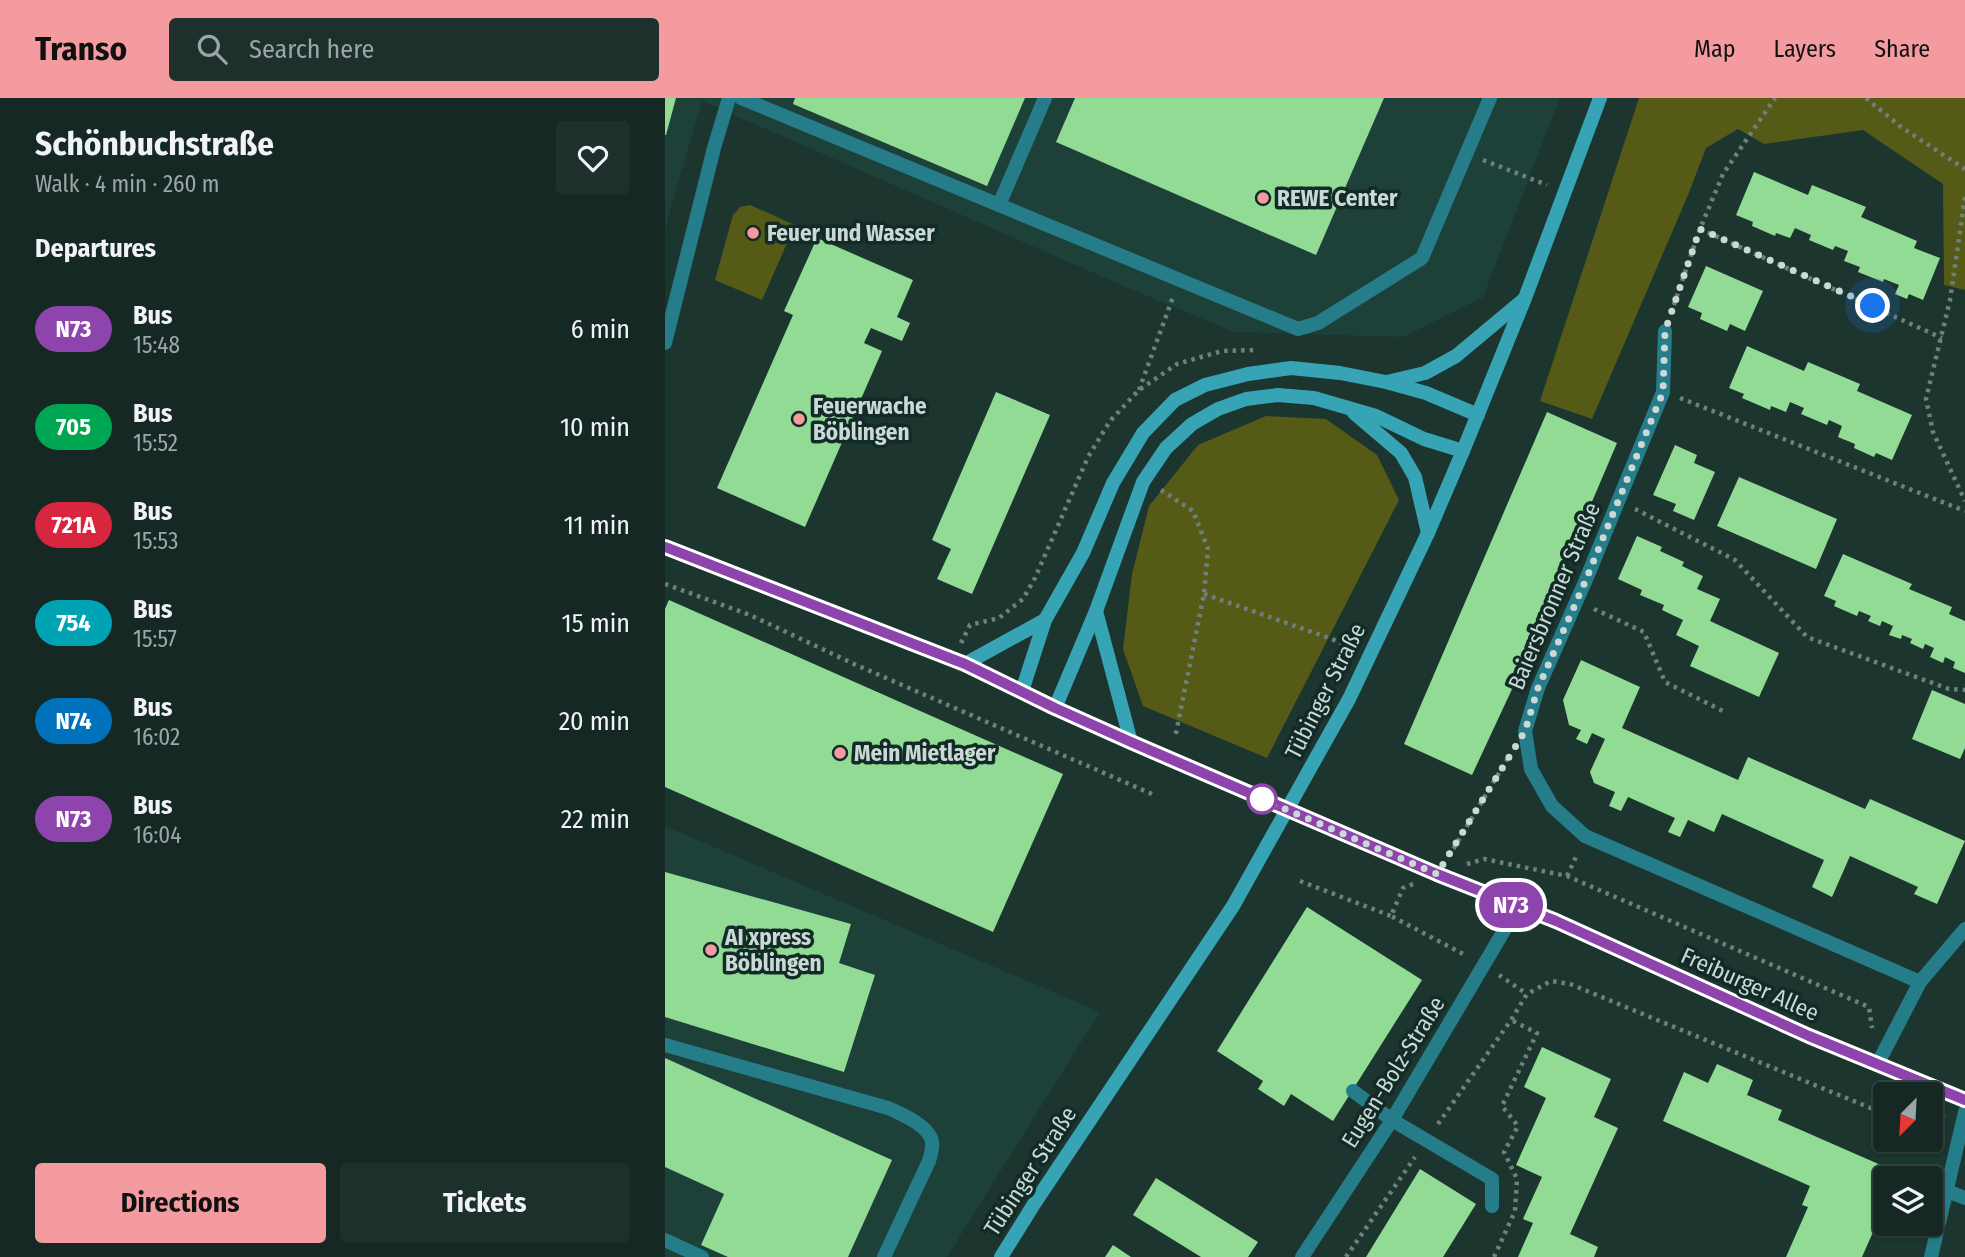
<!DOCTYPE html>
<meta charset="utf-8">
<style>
:root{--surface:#152823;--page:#1e302b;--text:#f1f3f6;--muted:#9da6a6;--line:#344441;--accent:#f49b9f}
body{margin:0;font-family:"Fira Sans Condensed",sans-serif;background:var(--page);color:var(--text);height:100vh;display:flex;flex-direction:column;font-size:26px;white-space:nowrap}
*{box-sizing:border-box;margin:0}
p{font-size:23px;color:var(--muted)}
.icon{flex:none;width:38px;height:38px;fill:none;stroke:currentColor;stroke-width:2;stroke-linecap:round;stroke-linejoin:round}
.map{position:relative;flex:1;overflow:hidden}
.details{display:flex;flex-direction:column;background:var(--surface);width:665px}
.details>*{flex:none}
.badge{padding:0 14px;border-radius:23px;font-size:24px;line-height:46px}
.needle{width:46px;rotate:204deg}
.tools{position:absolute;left:1208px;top:984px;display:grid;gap:14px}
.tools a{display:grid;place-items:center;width:70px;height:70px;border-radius:7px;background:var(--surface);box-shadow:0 2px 5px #0004,0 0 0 2px var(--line);font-size:35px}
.you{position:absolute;width:35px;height:35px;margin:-18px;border:5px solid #fff;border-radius:50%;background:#1a73e8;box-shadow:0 0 0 10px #1a73e833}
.map>.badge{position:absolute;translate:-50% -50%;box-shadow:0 0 0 4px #fff}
h2{padding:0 35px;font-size:26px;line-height:63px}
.round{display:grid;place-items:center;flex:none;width:74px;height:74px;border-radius:7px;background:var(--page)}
.overview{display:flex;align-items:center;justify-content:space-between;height:119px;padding:0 35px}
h1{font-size:33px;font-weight:700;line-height:52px}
.primary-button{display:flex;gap:14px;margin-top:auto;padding:14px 35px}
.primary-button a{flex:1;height:80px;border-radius:7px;background:var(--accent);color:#111;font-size:28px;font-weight:700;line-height:80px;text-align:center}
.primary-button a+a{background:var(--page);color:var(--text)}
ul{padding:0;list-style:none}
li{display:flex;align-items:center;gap:21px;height:98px;padding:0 35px}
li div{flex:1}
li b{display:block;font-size:26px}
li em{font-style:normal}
li .badge{min-width:77px;font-weight:700;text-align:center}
header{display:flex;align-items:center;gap:42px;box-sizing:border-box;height:98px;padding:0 35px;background:var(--accent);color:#111}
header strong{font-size:33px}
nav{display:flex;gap:38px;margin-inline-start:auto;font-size:24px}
.search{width:490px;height:63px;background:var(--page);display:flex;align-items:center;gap:18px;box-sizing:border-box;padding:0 24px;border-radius:7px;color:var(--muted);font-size:26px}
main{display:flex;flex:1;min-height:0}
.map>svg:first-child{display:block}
</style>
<header>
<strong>Transo</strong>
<div class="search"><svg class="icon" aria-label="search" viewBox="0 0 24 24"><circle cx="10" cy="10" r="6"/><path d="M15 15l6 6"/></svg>Search here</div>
<nav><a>Map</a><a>Layers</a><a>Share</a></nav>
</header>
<main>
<section class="details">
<div class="overview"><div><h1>Schönbuchstraße</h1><p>Walk · 4 min · 260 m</p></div><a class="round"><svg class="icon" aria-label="heart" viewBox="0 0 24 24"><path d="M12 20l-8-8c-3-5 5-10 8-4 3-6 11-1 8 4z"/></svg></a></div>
<h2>Departures</h2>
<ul>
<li><span class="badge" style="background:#8e44ad;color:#fff">N73</span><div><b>Bus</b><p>15:48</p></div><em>6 min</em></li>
<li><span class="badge" style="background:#00a651;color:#fff">705</span><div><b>Bus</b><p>15:52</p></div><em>10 min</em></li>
<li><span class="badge" style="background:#d7263d;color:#fff">721A</span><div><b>Bus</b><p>15:53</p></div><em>11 min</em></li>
<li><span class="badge" style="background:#00a3b4;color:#fff">754</span><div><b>Bus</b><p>15:57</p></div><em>15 min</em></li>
<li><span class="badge" style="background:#0072bc;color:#fff">N74</span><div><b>Bus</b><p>16:02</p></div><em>20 min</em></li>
<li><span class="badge" style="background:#8e44ad;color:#fff">N73</span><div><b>Bus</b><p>16:04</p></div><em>22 min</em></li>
</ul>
<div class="primary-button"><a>Directions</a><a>Tickets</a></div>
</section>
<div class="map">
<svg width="1300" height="1159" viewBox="0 0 1300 1159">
<rect width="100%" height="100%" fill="#1c352f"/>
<g fill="#1d4039">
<path d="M 0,0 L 895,0 L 818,199 L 739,239 L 569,234 L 456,187 L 37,3 L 0,130 Z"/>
<path d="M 0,728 L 435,914 L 282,1159 L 0,1159 Z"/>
</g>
<g fill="#565a17">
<path d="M 974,0 L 1300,0 L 1300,192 L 1279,187 L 1278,86 L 1198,32 L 1099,46 L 1073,31 L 1041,50 L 1023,97 L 927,321 L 875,303 Z"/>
<path d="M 85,107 L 130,127 L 97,202 L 50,182 L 68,117 L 75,109 Z"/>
<path d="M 601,318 L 661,321 L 712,357 L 734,402 L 602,660 L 478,608 L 458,551 L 467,476 L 484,408 L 533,347 Z"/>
</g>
<g fill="#91db95">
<path d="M 0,0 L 11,0 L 1,37 L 0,37 Z"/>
<path d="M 130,0 L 360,0 L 322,88 L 128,6 Z"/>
<path d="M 410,0 L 719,0 L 651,157 L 391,44 Z"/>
<path d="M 1089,74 L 1143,97 L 1147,87 L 1201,109 L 1196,119 L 1252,143 L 1249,150 L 1275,160 L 1258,202 L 1244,196 L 1242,201 L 1230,196 L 1234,187 L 1219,181 L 1218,184 L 1193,174 L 1195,169 L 1179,163 L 1183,153 L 1170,148 L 1168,152 L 1144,142 L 1146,137 L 1130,130 L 1125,140 L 1111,135 L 1110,138 L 1087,128 L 1088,124 L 1071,117 Z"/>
<path d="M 152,140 L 248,182 L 232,219 L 245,225 L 237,243 L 206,230 L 199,245 L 217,253 L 140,429 L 52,390 L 128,217 L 119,213 Z"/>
<path d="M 1041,168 L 1098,193 L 1080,233 L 1065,226 L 1062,233 L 1035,221 L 1037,215 L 1023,209 Z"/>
<path d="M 1082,248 L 1139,273 L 1143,264 L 1195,286 L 1192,293 L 1247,317 L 1227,362 L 1211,355 L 1209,359 L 1189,350 L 1190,346 L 1173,339 L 1177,328 L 1164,322 L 1162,327 L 1136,316 L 1139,310 L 1125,304 L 1121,314 L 1106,308 L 1105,312 L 1077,300 L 1079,296 L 1064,290 Z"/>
<path d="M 331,294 L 385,317 L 307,496 L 272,481 L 286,451 L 267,442 Z"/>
<path d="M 882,314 L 952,345 L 848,589 L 807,677 L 739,646 Z"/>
<path d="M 1010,347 L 1032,357 L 1029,365 L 1050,374 L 1029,422 L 1008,413 L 1011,406 L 988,397 Z"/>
<path d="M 1074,379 L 1172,421 L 1151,471 L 1052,428 Z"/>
<path d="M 972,438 L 997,449 L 995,453 L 1019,464 L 1017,468 L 1038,478 L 1032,491 L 1055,501 L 1045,523 L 1114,555 L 1094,599 L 1025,568 L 1034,548 L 1011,537 L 1018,522 L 997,512 L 999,507 L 975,497 L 977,492 L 953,481 Z"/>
<path d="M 1178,456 L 1247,486 L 1244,491 L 1287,509 L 1284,516 L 1300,523 L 1300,575 L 1288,570 L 1290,564 L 1280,559 L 1278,565 L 1265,559 L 1269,550 L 1260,546 L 1258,551 L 1245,545 L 1247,541 L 1237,537 L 1236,541 L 1224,537 L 1228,528 L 1217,523 L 1215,528 L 1203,523 L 1206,518 L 1194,513 L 1192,518 L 1169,508 L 1171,503 L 1159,498 Z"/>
<path d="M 4,502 L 398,676 L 328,834 L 0,689 L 0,511 Z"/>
<path d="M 916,562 L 975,589 L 957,630 L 1073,682 L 1083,659 L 1200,711 L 1205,701 L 1300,743 L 1272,806 L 1249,796 L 1253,789 L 1185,758 L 1167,799 L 1147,789 L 1159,762 L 1057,716 L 1049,734 L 1023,722 L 1015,739 L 1003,734 L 1010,720 L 963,699 L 956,713 L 944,708 L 950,694 L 929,685 L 925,674 L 940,641 L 927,635 L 922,646 L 911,641 L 916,632 L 904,627 L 898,602 Z"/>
<path d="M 1267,592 L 1300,606 L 1300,650 L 1295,661 L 1247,641 Z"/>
<path d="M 0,774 L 186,826 L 174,865 L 210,877 L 179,974 L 0,919 Z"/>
<path d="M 642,809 L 757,882 L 668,1023 L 626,996 L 619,1008 L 593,991 L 598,983 L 552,953 Z"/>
<path d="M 877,949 L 946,981 L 929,1019 L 953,1030 L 905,1136 L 933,1149 L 929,1159 L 853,1159 L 868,1125 L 858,1121 L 877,1079 L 851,1067 L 881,1000 L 859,989 Z"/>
<path d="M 0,960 L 227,1062 L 183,1159 L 63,1159 L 36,1147 L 59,1096 L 0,1069 Z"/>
<path d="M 1052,966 L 1088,982 L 1082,997 L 1117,1012 L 1113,1022 L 1234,1075 L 1231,1080 L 1220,1080 L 1220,1107 L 1197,1159 L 1121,1159 L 1143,1109 L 1137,1107 L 1145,1088 L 998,1023 L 1019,974 L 1043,985 Z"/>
<path d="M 755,1071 L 811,1106 L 778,1159 L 701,1159 Z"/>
<path d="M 491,1080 L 593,1144 L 583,1159 L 536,1159 L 468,1117 Z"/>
<path d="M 448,1147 L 466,1159 L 440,1159 Z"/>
</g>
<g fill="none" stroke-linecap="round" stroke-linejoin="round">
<g stroke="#6d817c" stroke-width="4.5" stroke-dasharray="3.5 5" stroke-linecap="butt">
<path d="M 1201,0 L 1236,29 L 1300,71"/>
<path d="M 818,62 L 882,87"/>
<path d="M 1300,99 L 1285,202 L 1261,301 L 1268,334 L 1300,403"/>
<path d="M 1035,131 L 1277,240"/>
<path d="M 1006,215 L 1035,131 L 1058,76 L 1110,0"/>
<path d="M 474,292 L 508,199"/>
<path d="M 1015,300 L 1300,413"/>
<path d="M 496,392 L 528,413 L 543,451 L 539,496 L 510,640"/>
<path d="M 970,411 L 1070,462 L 1142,539 L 1284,591 L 1300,592"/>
<path d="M 0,486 L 85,517 L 189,566 L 487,696"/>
<path d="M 539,496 L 667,541 L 686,550"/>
<path d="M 929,511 L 979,534 L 1000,584 L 1058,613"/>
<path d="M 296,545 L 305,527 L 334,520 L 358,501 L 370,480 L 423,359 L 445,323 L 474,292 L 512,266 L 557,253 L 589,252"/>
<path d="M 784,758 L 843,660"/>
<path d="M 802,766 L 819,761 L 902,778 L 1204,909 L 1207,930"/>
<path d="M 902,778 L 912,757"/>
<path d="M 635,783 L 726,818"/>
<path d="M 748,786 L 738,790 L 726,818 L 802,858"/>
<path d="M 834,877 L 862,896"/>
<path d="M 1265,1025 L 1280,1016"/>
<path d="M 773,1026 L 846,922 L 862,896 L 886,883 L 905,886 L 1220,1016"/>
<path d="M 681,1159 L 750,1059"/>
<path d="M 829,1159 L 850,1113 L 852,1081 L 839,1054 L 853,1028 L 837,1008 L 872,935 L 846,922"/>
</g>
<g stroke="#267d8a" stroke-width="14">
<path d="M 76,0 L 633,231 L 653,225 L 757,160 L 825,0"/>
<path d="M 334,107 L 380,0"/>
<path d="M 0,947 L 223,1010 C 236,1016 260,1026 266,1040 C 269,1047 266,1056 264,1063 L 219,1159"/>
<path d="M 688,993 L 727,1022 L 827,1081 L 827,1108"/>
<path d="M 0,1142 L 37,1159"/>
</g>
<g stroke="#267d8a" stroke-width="14">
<path d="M 1000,233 L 998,294 L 920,484 L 873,590 L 860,633 L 866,671 L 887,708 L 920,738 L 1255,884"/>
<path d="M 0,245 L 49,50 L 64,0"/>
<path d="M 1212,967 L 1255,884 L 1300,831"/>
<path d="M 1282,1093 L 1300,1100"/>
<path d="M 637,1159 L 727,1022 L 853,809"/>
<path d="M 1266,1159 L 1300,1014"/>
</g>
<g stroke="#267d8a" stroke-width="14">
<path d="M 0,449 L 300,566 L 390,610 L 580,693"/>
<path d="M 684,738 L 853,809 L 891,823 L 1144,938 L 1300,1002"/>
</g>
<g stroke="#37a4b5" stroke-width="14">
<path d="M 722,284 L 760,275 L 791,258 L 858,202"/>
<path d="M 689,315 L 736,355 L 750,379 L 763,435"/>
<path d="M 431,513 L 466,644"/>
<path d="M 300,566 L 380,522"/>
<path d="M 357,593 L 380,522 L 418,455 L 448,385 L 478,335 L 510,302 L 540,287 L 583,276 L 626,270 L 675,275 L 721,284 L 761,295 L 813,317"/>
<path d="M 390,610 L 431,513 L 478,384 L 501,350 L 527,326 L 553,311 L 581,301 L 613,297 L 649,300 L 711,318 L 759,341 L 798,353"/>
<path d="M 336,1159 L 369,1106 L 568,808 L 684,601 L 763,435 L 798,353 L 860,200 L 935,0"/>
</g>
<path stroke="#267d8a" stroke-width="14" d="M 580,693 L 684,738"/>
</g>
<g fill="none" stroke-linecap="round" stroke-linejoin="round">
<g stroke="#fff" stroke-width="16">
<path id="line" d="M 0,449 L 300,566 L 390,610 L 466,644 L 772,776 L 891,823 L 1144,938 L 1300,1002"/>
</g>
<use href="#line" stroke="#8e44ad" stroke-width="10"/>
<path stroke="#cad9d5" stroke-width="7" stroke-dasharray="0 12.6" d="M 597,701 L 772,776 L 860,633 L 873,590 L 920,484 L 998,294 L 1000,233 L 1035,131 L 1208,208"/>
</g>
<g fill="#f49b9f" stroke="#122b26" stroke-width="2.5">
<circle cx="598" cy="100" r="7"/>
<circle cx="88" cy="135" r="7"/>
<circle cx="134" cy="321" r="7"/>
<circle cx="175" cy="655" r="7"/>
<circle cx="46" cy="852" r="7"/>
</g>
<circle fill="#fff" stroke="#8e44ad" stroke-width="3.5" cx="597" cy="701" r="14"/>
<g text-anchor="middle" stroke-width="7" stroke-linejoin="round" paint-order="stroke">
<g font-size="23" font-weight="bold" fill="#cad9d5" stroke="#122b26" text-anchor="start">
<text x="612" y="108">REWE Center</text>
<text x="102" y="143">Feuer und Wasser</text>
<text x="148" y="316">Feuerwache<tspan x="148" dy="26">Böblingen</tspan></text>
<text x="189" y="663">Mein Mietlager</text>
<text x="60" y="847">AI xpress<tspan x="60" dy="26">Böblingen</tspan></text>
</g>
<g font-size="23" fill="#cad9d5" stroke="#122b26">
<text transform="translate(889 498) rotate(-67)" y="8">Baiersbronner Straße</text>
<text transform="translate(660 593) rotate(-63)" y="8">Tübinger Straße</text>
<text transform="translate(1085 886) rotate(24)" y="8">Freiburger Allee</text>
<text transform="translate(728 974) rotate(-58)" y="8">Eugen-Bolz-Straße</text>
<text transform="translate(365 1073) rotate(-57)" y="8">Tübinger Straße</text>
</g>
</g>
</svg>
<div class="tools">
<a><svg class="needle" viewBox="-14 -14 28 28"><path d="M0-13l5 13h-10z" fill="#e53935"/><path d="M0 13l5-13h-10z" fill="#9da6a6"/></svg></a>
<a><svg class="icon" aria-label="layers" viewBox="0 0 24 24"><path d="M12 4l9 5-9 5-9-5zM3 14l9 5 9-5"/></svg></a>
</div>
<div class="you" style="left:1208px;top:208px"></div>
<b class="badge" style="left:846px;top:807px;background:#8e44ad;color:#fff">N73</b>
</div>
</main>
